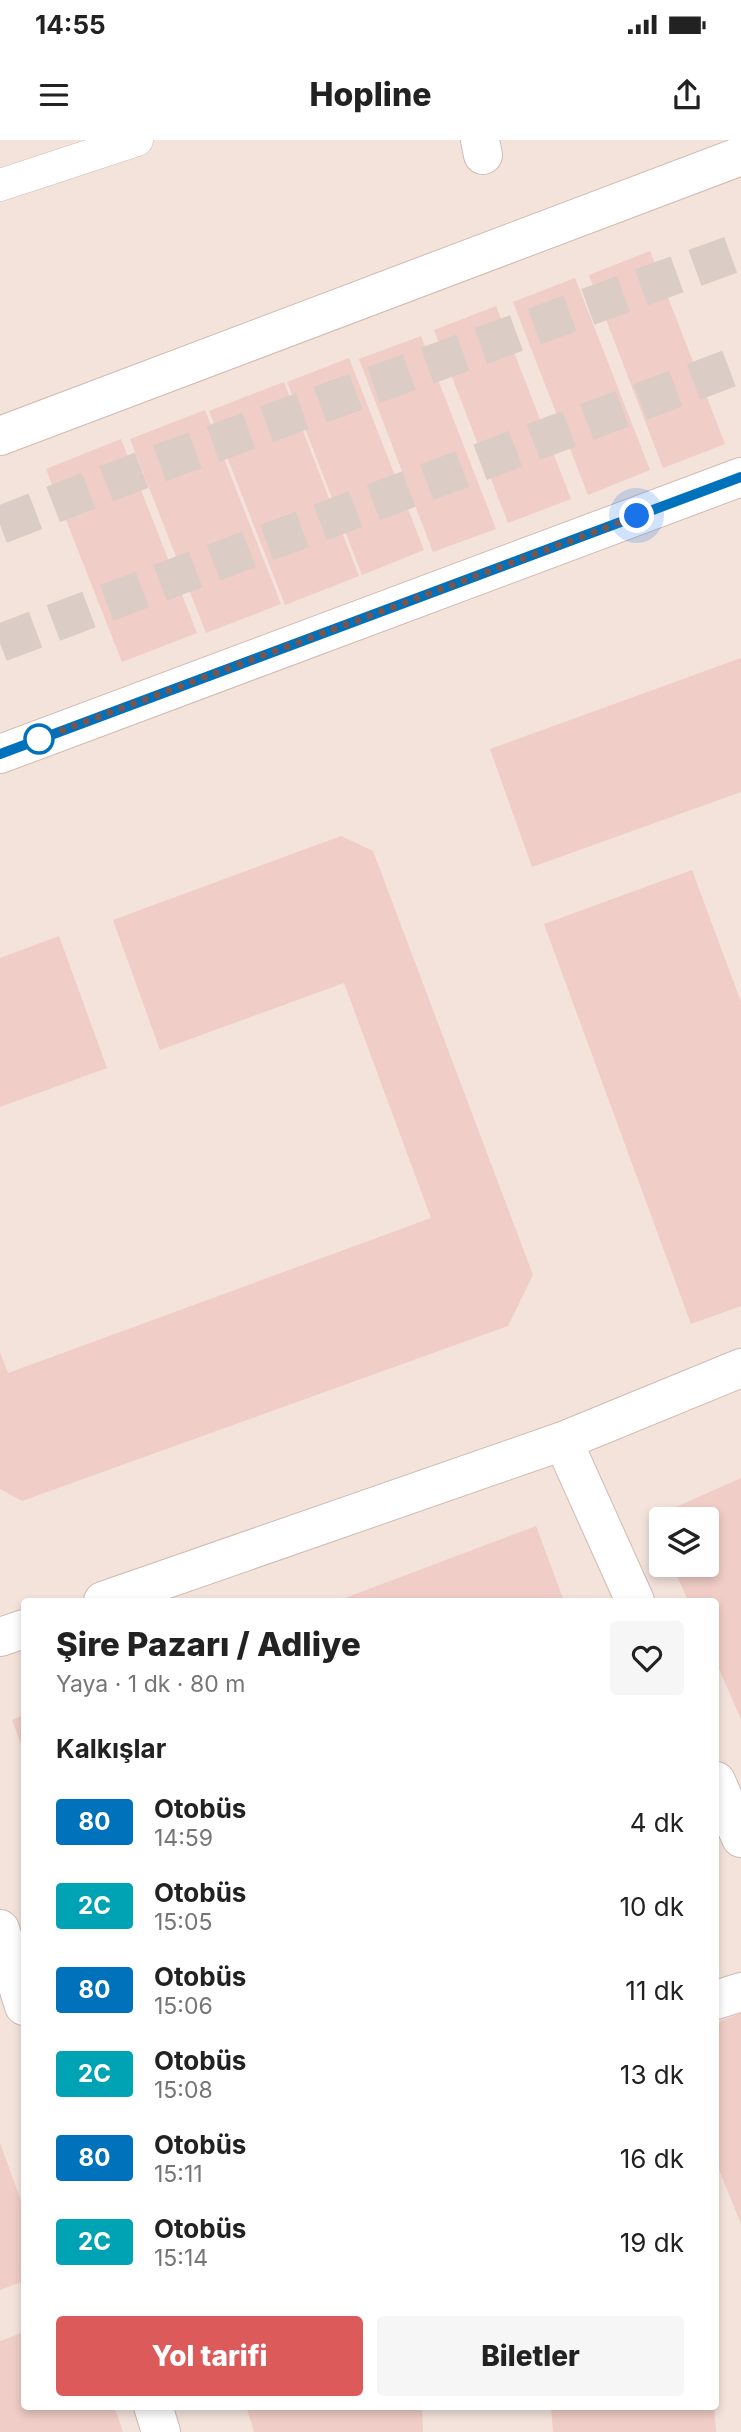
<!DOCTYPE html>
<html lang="tr">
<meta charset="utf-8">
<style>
:root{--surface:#fff;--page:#f6f6f6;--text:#222;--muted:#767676;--accent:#dd5a5a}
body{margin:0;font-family:Inter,sans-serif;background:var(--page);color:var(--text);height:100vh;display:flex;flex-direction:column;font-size:26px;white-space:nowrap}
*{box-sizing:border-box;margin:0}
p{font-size:23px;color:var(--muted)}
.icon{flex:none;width:38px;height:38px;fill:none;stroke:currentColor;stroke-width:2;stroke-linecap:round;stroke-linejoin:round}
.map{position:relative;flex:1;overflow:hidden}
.drawer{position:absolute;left:21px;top:1458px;width:698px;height:812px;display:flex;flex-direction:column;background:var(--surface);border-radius:7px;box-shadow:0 4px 10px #0003}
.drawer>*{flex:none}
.badge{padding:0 14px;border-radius:5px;font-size:24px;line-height:46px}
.controls{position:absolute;left:649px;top:1367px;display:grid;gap:14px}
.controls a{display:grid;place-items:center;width:70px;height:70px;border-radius:7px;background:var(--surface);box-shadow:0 4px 10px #0003;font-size:35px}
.you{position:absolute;width:35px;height:35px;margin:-18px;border:5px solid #fff;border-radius:50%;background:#1a73e8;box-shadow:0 0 0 10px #1a73e833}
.map>.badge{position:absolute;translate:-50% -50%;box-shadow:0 0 0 4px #fff}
h2{padding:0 35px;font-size:26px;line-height:63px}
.round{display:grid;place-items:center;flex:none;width:74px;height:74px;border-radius:7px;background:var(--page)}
.overview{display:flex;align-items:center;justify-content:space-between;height:119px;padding:0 35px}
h1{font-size:33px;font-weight:800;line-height:52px}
.cta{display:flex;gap:14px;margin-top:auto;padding:14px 35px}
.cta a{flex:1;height:80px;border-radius:7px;background:var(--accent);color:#fff;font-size:28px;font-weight:800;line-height:80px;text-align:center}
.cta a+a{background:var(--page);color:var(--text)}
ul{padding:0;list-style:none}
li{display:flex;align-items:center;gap:21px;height:84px;padding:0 35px}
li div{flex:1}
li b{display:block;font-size:26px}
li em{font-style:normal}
li .badge{min-width:77px;font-weight:700;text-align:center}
.status{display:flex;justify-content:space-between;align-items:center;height:49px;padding:0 35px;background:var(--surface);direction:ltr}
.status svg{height:19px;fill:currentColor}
header{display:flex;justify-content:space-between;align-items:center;height:91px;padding:0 35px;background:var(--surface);font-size:32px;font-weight:800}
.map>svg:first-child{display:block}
</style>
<div class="status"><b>14:55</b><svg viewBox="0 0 49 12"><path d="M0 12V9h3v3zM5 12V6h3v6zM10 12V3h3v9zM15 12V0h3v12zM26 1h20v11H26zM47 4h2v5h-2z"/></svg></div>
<header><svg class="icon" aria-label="menu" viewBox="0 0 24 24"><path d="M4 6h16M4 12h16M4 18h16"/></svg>Hopline<svg class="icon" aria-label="share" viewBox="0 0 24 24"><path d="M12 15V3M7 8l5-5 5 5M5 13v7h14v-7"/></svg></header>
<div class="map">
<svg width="741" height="2292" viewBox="0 0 741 2292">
<rect width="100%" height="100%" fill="#fcf3ed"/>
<path fill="#f3e3db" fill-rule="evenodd" d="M 0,0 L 741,0 L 741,2292 L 0,2292 ZM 662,1379 L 707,1379 L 707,1424 L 662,1424 ZM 24,1461 L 716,1461 L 716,2266 L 24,2266 Z"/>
<g fill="#f0cdc6">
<path d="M 650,111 L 725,304 L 663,328 L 589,135 Z"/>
<path d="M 575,138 L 650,330 L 588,355 L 513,162 Z"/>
<path d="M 496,166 L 571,359 L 508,383 L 434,190 Z"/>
<path d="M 421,196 L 496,389 L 433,412 L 359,219 Z"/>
<path d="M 349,218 L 424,410 L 362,435 L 287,242 Z"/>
<path d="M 284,242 L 359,436 L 285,465 L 209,271 Z"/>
<path d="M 205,270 L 281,464 L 206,493 L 130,299 Z"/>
<path d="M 121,299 L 197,493 L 122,522 L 46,329 Z"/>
<path d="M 741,518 L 741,652 L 532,727 L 490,609 Z"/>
<path d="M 341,696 L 373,711 L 533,1135 L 508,1186 L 22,1361 L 0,1349 L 0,1212 L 8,1233 L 431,1078 L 344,843 L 160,910 L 113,780 Z"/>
<path d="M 692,730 L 741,862 L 741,1166 L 691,1184 L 544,784 Z"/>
<path d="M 59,796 L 107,928 L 0,967 L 0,818 Z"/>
<path d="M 741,1338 L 741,1579 L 716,1522 L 716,1461 L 688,1461 L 672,1424 L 707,1424 L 707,1379 L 662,1379 L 662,1402 L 651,1378 Z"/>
<path d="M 536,1386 L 564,1461 L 337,1461 Z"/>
<path d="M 24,1575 L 24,1612 L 12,1580 Z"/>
<path d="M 741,1873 L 741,2084 L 716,2022 L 716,1883 Z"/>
<path d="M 0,2003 L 24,2069 L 24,2141 L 0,2150 Z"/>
<path d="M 24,2192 L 24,2266 L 114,2266 L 123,2292 L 0,2292 L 0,2201 Z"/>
<path d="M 246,2266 L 422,2266 L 423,2292 L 254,2292 Z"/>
<path d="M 551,2266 L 714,2266 L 716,2292 L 553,2292 Z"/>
</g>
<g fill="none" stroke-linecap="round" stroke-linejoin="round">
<g stroke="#dbccc6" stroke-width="38" stroke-dasharray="38 19" stroke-linecap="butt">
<path d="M 0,385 L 155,325 L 741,111"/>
<path d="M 0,503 L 741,224"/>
</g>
<g stroke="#d1bbb4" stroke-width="33">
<path id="lane" d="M 0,45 L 137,0"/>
</g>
<g stroke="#d1bbb4" stroke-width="40">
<g id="street">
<path d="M 480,0 L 483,15"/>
<path d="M 563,1301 L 635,1461"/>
<path d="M 103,1461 L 563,1301 L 741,1228"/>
<path d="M 0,1497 L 24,1489"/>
<path d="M 716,1641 L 741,1698"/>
<path d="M 0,1789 L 24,1866"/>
<path d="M 716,1860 L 741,1852"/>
<path d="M 153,2266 L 161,2292"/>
</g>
</g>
<g stroke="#d4bab2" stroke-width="40">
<g id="secondary">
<path d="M 0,296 L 741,16"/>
<path d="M 0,614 L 741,337"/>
</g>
</g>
<use href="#lane" stroke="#fff" stroke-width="32"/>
<use href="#street" stroke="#fff" stroke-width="38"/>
<use href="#secondary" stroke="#fff" stroke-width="38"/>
</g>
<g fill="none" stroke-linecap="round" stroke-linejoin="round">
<g stroke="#fff" stroke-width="16">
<path id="line" d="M 0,614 L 741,337"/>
</g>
<use href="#line" stroke="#0072bc" stroke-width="10"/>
<path stroke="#775550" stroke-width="7" stroke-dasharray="0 12.6" d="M 39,599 L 637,376"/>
</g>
<circle fill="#fff" stroke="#0072bc" stroke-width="3.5" cx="39" cy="599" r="14"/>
</svg>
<div class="controls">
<a><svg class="icon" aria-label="layers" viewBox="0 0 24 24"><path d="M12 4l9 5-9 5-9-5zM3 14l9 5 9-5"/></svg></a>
</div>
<div class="you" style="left:637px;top:376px"></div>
<section class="drawer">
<div class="overview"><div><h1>Şire Pazarı / Adliye</h1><p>Yaya · 1 dk · 80 m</p></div><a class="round"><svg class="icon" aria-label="heart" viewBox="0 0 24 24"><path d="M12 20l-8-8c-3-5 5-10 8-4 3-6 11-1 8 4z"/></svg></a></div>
<h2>Kalkışlar</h2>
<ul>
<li><span class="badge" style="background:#0072bc;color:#fff">80</span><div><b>Otobüs</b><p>14:59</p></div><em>4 dk</em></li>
<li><span class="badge" style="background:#00a3b4;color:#fff">2C</span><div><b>Otobüs</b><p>15:05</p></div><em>10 dk</em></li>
<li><span class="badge" style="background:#0072bc;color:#fff">80</span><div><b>Otobüs</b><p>15:06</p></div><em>11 dk</em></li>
<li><span class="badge" style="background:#00a3b4;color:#fff">2C</span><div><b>Otobüs</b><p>15:08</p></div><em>13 dk</em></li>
<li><span class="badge" style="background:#0072bc;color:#fff">80</span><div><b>Otobüs</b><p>15:11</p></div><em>16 dk</em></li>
<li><span class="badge" style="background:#00a3b4;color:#fff">2C</span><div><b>Otobüs</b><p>15:14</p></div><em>19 dk</em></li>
</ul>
<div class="cta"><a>Yol tarifi</a><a>Biletler</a></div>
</section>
</div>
